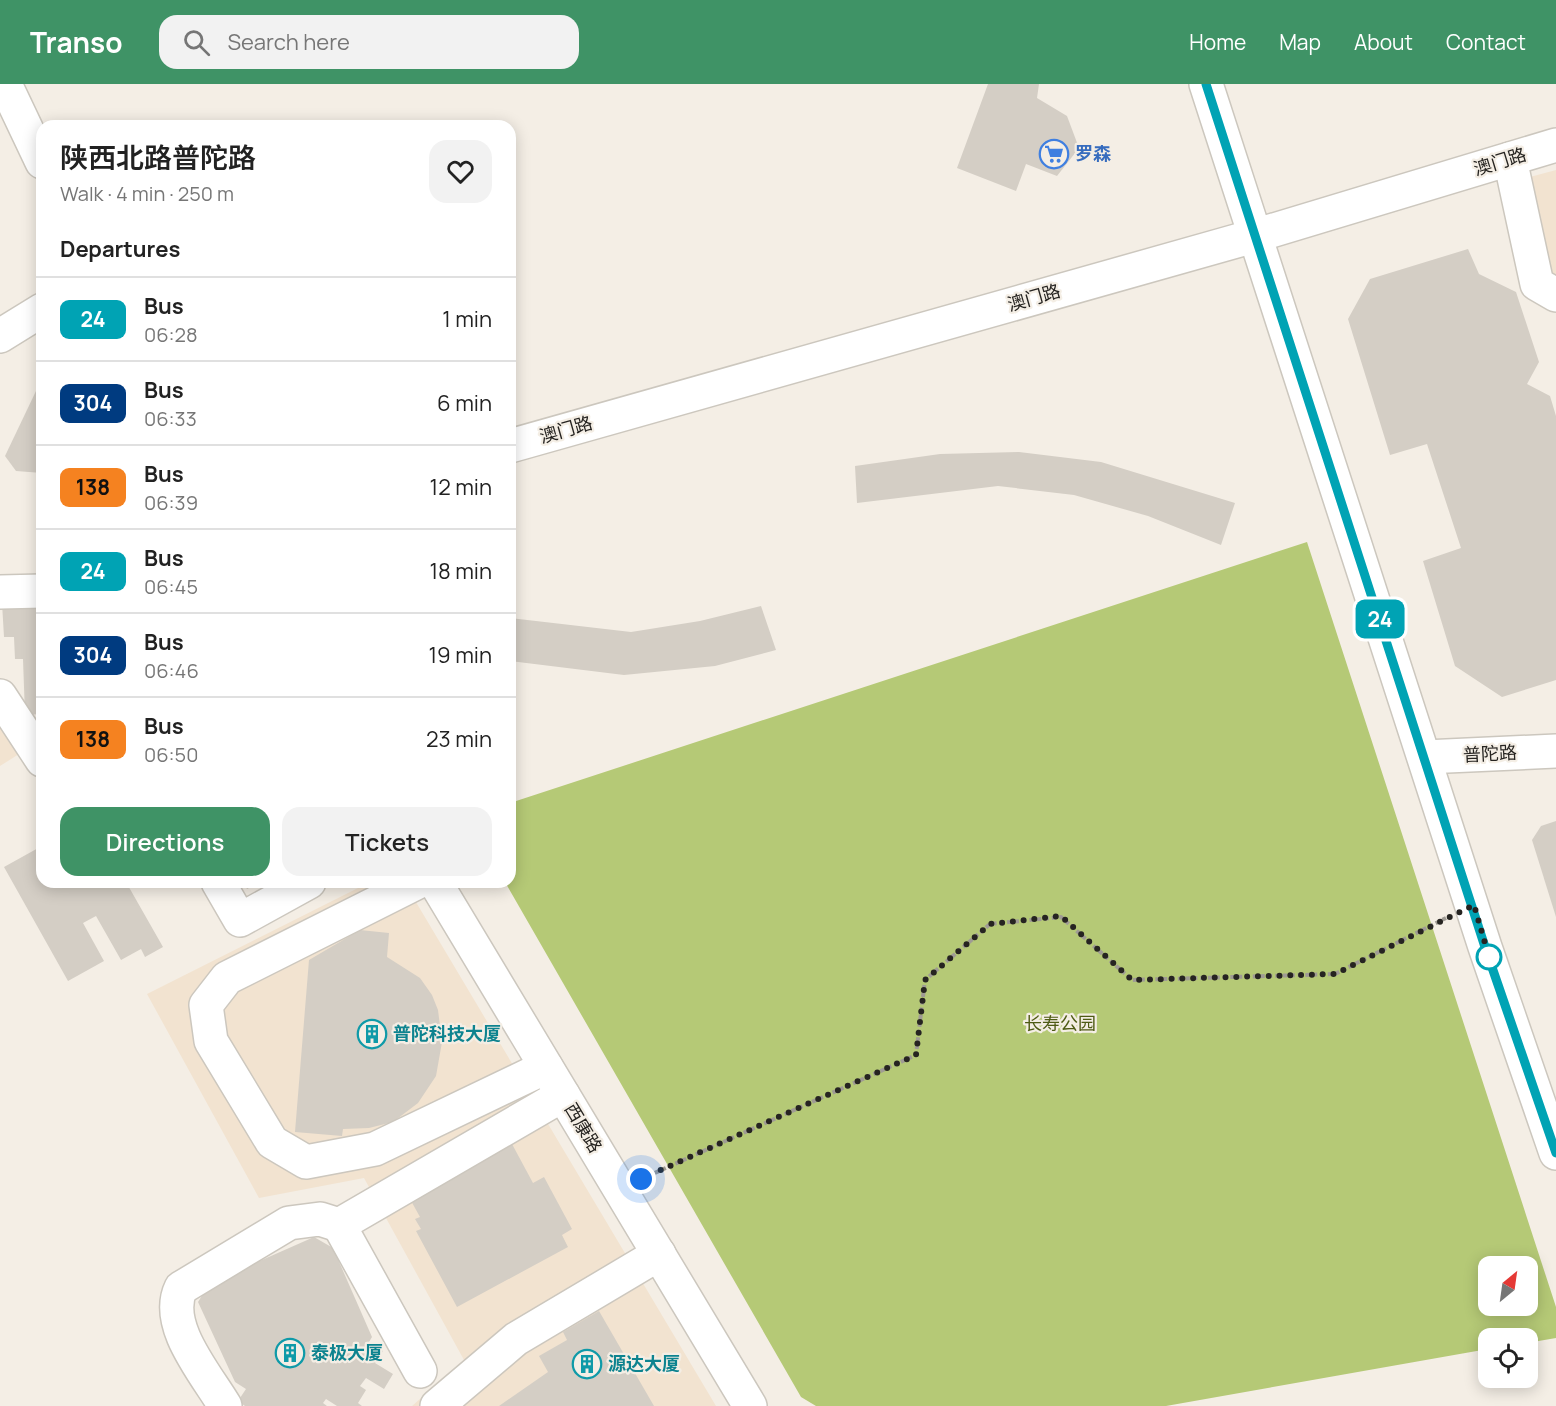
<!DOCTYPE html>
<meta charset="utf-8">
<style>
:root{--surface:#fff;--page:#f2f2f2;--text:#222;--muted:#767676;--line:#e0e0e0;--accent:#3f9366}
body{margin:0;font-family:Manrope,"Noto Sans SC",sans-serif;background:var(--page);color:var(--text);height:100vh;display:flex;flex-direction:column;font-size:22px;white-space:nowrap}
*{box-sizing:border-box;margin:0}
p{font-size:20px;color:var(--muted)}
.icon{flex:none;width:33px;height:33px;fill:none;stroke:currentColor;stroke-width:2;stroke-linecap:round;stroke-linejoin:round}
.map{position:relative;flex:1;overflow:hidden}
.side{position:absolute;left:36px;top:36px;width:480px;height:768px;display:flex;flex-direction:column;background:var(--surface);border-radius:18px;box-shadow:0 3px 15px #0003}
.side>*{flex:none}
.badge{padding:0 12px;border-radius:9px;font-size:21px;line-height:39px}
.needle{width:39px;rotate:29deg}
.controls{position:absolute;left:1478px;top:1172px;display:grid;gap:12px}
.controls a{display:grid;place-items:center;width:60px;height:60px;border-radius:12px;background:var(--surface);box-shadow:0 3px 15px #0003;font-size:30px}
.you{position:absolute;width:30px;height:30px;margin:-15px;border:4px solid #fff;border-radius:50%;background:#1a73e8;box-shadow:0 0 0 9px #1a73e833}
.map>.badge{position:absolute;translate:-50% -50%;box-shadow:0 0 0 3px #fff}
h2{padding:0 24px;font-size:22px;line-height:54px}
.round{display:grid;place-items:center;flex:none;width:63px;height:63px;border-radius:18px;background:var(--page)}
.summary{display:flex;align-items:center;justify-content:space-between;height:102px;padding:0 24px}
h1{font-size:28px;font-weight:600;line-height:45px}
.cta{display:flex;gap:12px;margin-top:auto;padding:12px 24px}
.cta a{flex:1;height:69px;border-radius:18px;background:var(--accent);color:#fff;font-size:24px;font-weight:600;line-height:69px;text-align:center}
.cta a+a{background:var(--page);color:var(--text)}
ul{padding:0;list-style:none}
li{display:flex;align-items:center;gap:18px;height:84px;padding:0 24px;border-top:2px solid var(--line)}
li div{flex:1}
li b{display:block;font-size:22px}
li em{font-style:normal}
li .badge{min-width:66px;font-weight:700;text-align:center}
header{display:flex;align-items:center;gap:36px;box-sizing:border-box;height:84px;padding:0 30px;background:var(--accent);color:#fff}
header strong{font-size:28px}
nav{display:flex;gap:33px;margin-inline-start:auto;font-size:21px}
.search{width:420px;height:54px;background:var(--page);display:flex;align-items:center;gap:15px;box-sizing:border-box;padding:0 21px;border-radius:18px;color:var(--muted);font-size:22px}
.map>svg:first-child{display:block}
</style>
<header>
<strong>Transo</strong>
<div class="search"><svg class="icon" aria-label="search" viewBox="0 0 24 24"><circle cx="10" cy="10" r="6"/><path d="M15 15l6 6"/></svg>Search here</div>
<nav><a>Home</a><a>Map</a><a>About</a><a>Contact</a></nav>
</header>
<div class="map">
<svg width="1556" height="1322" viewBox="0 0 1556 1322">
<rect width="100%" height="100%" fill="#f4eee5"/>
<g fill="#f2e3d0">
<path d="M 1556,86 L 1556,191 L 1552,189 L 1530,93 Z"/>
<path d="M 0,640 L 19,670 L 0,682 Z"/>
<path d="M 370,798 L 404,798 L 716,1322 L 412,1322 L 464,1276 L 364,1094 L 259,1114 L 147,910 Z"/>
</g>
<path fill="#b5c976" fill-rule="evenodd" d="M 1307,458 L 1556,1223 L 1556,1254 L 1527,1259 L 1527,1254 L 1488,1254 L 1488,1265 L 1166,1322 L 816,1322 L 801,1313 L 505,798 L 510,798 L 510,719 ZM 1488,1182 L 1527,1182 L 1527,1221 L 1488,1221 Z"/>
<g fill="#d4cec5">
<path d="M 988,0 L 1039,0 L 1037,14 L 1067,32 L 1079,64 L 1057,92 L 1026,80 L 1016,107 L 957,84 Z"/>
<path d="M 1468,165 L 1479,190 L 1516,208 L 1539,278 L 1527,300 L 1550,312 L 1556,332 L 1556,596 L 1502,613 L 1455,582 L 1423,477 L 1461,464 L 1427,360 L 1390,371 L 1348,235 L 1370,195 Z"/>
<path d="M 42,305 L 42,389 L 16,387 L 5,372 L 36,307 Z"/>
<path d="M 1019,368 L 1101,378 L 1235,419 L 1221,461 L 1148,432 L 1074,411 L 998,402 L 857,419 L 855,382 L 940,370 Z"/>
<path d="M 42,518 L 42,630 L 25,631 L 23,575 L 15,575 L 14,553 L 4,553 L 2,519 Z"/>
<path d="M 761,522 L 776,566 L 715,582 L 624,591 L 510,577 L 510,534 L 631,548 L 700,537 Z"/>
<path d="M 1556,737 L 1556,833 L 1532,756 L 1541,742 Z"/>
<path d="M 40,763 L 42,798 L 126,798 L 163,863 L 145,873 L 141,865 L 121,876 L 96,832 L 83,839 L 104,877 L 68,897 L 4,783 Z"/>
<path d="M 243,798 L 261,798 L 247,805 Z"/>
<path d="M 360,846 L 389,849 L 387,873 L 420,894 L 432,911 L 438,926 L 442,958 L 436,992 L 418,1019 L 393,1038 L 369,1044 L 343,1045 L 342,1052 L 295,1048 L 309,876 Z"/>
<path d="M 512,1060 L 533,1099 L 544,1093 L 572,1145 L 562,1151 L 568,1163 L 457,1223 L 416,1147 L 421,1145 L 415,1135 L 420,1133 L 410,1115 Z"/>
<path d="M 314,1153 L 333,1164 L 372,1253 L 369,1258 L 383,1267 L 375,1279 L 393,1290 L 384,1305 L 366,1294 L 360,1302 L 366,1306 L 358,1319 L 362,1322 L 337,1322 L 326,1315 L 323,1319 L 327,1322 L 245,1322 L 238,1317 L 246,1305 L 235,1298 L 198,1218 L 210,1199 Z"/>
<path d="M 599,1227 L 654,1322 L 499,1322 L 548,1288 L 539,1272 L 567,1256 L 563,1248 Z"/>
</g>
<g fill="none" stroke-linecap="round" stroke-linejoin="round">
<g stroke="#ccc7be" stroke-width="36">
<g id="minor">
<path d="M 5,0 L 42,78"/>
<path d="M 1206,0 L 1485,863 L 1556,1069"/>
<path d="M 1510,75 L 1537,200 L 1556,211"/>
<path d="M 0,252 L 42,226"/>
<path d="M 510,362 L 1254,152 L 1556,61"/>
<path d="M 0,508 L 42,507"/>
<path d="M 0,612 L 42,676"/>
<path d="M 1425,673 L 1556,667"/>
<path d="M 218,798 L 240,836 L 309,798"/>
<path d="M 418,798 L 227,894 L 206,921 L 211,957 L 272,1058 L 306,1078 L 375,1065 L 546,983"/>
<path d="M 435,798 L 750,1322"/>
<path d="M 339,1141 L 420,1287"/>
<path d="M 225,1322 C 206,1290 163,1241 181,1204 L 289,1139 L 320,1135 L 339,1141 L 563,1011"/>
<path d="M 437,1322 L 516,1255 L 659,1170"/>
</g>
</g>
<path stroke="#9f9b94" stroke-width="4" stroke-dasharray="4.5 3" stroke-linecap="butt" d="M 648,1092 L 916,971 L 925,896 L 990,840 L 1061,833 L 1132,896 L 1335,890 L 1446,834"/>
<use href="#minor" stroke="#fff" stroke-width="33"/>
</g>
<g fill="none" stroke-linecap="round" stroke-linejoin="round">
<g stroke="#fff" stroke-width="14">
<path id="line" d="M 1206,0 L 1485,863 L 1556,1069"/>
</g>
<use href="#line" stroke="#00a3b4" stroke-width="9"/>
<path stroke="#262421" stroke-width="6" stroke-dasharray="0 10.8" d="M 641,1095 L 916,971 L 925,896 L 990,840 L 1061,832 L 1132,896 L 1335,890 L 1474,821 L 1489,873"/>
</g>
<defs>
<g id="supermarket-ring" transform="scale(1.5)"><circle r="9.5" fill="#f4eee5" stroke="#3f7fe0" stroke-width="1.5"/><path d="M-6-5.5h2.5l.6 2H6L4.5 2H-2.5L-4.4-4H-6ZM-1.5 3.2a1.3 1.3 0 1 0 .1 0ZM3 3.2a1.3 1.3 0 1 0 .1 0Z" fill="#3f7fe0"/></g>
<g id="building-ring" transform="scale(1.5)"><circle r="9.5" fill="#f4eee5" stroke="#0f9aa8" stroke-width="1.5"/><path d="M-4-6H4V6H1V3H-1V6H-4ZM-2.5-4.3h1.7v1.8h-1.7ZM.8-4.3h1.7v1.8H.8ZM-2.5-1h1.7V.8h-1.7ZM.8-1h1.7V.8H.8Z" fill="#0f9aa8"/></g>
</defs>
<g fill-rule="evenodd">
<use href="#supermarket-ring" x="1054" y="70"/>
<use href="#building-ring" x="372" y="950"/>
<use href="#building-ring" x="290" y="1269"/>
<use href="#building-ring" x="587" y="1280"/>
</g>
<circle fill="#fff" stroke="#00a3b4" stroke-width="3" cx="1489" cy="873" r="12"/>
<g text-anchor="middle" stroke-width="4.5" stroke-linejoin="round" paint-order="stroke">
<g font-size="18" font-weight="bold" fill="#366cbe" stroke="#f4eee5" text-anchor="start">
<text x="1075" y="76">罗森</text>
</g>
<g font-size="18" fill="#262421" stroke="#f4eee5">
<text transform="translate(1500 78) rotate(-17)" y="6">澳门路</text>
<text transform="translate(1034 214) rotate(-16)" y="6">澳门路</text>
<text transform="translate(566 346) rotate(-16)" y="6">澳门路</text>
<text transform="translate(1490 670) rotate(-3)" y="6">普陀路</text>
<text transform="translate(583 1044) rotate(59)" y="6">西康路</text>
</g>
<g font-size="18" fill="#4e5b15" stroke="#f4eee5">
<text x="1060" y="946">长寿公园</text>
</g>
<g font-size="18" font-weight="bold" fill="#0d838f" stroke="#f4eee5" text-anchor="start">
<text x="393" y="956">普陀科技大厦</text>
<text x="311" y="1275">泰极大厦</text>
<text x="608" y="1286">源达大厦</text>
</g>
</g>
</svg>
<div class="controls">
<a><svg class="needle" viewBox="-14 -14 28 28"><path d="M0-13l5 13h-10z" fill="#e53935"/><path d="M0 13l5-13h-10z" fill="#767676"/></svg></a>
<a><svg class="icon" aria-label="locate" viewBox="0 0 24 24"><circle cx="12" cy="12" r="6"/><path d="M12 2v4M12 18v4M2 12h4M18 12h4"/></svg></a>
</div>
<div class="you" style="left:641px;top:1095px"></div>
<b class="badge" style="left:1380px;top:535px;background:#00a3b4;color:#fff">24</b>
<section class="side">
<div class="summary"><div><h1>陕西北路普陀路</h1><p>Walk · 4 min · 250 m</p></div><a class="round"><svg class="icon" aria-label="heart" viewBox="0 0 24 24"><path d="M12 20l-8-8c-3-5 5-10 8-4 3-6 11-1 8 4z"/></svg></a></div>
<h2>Departures</h2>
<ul>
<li><span class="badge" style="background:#00a3b4;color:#fff">24</span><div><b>Bus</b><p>06:28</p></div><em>1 min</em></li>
<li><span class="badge" style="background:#003b80;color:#fff">304</span><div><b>Bus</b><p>06:33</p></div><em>6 min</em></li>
<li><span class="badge" style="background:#f58220;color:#111">138</span><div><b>Bus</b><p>06:39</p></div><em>12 min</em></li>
<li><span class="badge" style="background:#00a3b4;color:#fff">24</span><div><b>Bus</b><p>06:45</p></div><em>18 min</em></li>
<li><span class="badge" style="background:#003b80;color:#fff">304</span><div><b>Bus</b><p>06:46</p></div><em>19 min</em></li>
<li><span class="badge" style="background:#f58220;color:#111">138</span><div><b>Bus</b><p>06:50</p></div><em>23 min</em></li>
</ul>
<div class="cta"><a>Directions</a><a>Tickets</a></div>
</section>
</div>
